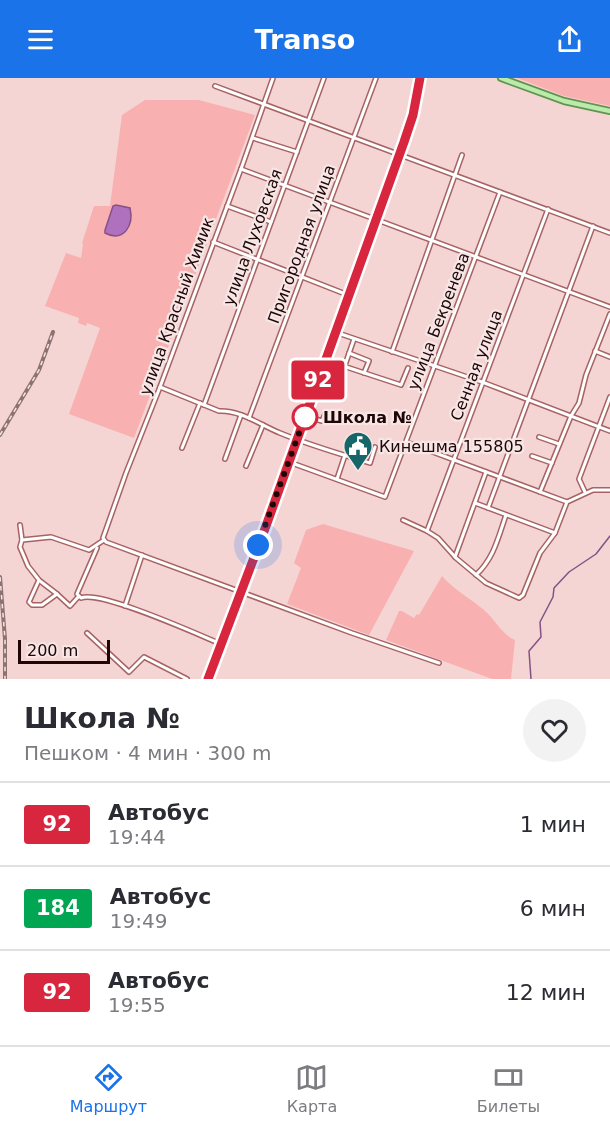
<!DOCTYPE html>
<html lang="ru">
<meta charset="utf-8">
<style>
:root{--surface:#fff;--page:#f2f2f3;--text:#2b2b33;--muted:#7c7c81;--line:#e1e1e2;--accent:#1a73e8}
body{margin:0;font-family:"DejaVu Sans",sans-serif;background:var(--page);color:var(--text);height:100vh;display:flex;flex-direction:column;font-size:22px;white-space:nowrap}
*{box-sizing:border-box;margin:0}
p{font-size:20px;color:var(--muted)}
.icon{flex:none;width:33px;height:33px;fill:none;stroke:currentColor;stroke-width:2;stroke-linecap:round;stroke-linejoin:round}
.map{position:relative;height:601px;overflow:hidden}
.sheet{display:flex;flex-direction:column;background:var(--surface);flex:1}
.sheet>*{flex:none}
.badge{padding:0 12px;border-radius:4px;font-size:21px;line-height:39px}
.scale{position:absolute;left:18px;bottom:15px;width:92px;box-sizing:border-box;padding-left:6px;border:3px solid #1e0506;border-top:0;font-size:16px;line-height:21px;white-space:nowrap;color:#1e0506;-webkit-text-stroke:4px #f7e6e6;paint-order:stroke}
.you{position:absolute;width:30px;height:30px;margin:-15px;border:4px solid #fff;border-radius:50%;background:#1a73e8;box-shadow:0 0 0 9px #1a73e833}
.map>.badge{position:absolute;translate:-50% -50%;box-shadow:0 0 0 3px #fff}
.round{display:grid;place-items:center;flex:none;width:63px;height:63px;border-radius:32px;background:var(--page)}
.headline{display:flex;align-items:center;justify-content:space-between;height:102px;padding:0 24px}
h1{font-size:28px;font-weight:800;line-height:45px}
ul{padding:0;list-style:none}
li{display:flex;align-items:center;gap:18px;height:84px;padding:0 24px;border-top:2px solid var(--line)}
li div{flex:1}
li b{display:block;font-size:22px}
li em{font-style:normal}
li .badge{min-width:66px;font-weight:700;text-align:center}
header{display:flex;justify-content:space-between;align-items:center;height:78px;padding:0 24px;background:var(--accent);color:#fff;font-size:27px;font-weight:800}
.dock{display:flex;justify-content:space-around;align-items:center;height:84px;border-top:2px solid var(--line);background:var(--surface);font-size:16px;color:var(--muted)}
.dock a{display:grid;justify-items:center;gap:3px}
.dock .on{color:var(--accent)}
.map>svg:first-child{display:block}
</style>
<header><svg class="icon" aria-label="menu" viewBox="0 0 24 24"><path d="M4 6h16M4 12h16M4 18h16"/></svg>Transo<svg class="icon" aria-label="share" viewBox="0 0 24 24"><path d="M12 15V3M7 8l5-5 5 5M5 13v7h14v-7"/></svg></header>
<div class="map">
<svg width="610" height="601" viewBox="0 0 610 601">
<rect width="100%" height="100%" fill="#f4d5d4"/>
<g fill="#f8b1b0">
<path d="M 517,0 L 610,0 L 610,28 L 564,18 Z"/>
<path d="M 145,22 L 199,22 L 255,37 L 134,360 L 69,336 L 100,250 L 87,245 L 86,248 L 78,245 L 79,240 L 45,228 L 66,175 L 81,180 L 83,166 L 82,165 L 94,128 L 110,128 L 122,37 Z"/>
<path d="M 323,446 L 414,473 L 369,557 L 287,526 L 301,490 L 294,485 L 306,452 Z"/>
<path d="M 442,498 C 454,512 470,520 484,532 C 496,542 501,556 515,562 L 511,601 L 492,601 L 386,562 L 399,533 L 402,533 L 414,540 L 417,536 L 419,537 Z"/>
</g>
<path fill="#af71be" stroke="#845187" stroke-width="1.5" d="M 116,127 L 130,130 C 134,147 124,165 105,155 L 105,152 L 113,128 Z"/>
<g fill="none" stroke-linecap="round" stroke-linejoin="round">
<path stroke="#845187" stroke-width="1.5" d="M 531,601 L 529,573 L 541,559 L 540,544 L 553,519 L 554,510 L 569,494 L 596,476 L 610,458"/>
<g stroke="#a76364" stroke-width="6">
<g id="minor">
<path d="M 273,0 L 241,91 L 160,309 L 126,395 L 103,460 L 106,464 L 352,555 L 439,585"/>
<path d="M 215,8 L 610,155"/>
<path d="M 253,60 L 297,74"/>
<path d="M 241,91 L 610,229"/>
<path d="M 227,128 L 271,144"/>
<path d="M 213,164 L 348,217"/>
<path d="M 335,254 L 482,304 L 610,353"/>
<path d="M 595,273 L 610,279"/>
<path d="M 392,274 L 462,77"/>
<path d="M 349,275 L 369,283 L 364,295"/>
<path d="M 325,282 L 401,307 L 408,290"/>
<path d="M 345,287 L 354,261"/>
<path d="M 160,309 L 219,333 C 241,332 260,347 280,355 C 309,367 340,376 370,385 L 375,369"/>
<path d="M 204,327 L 324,0"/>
<path d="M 305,338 L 322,343 L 326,334"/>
<path d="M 249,340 L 376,0"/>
<path d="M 539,359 L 559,366"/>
<path d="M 406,364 L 567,424 L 593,412 L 610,412"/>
<path d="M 182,370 L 200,325"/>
<path d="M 532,378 L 552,385"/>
<path d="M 225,381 L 241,337"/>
<path d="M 289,384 L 385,419 L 500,114"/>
<path d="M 246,388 L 263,347"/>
<path d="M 337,401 L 345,377"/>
<path d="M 540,414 L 571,338 L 579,325 L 586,297 L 610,236"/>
<path d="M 585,414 L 579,401 L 610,319"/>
<path d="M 475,425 L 555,455"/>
<path d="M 488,430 L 593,148"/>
<path d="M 403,442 L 427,453 L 438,460 L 456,480 L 486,505 L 519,520 L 523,517 L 540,475 L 555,455 L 567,424"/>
<path d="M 20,447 L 22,462 L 51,459 L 89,472 L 104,462"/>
<path d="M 427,453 L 548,131"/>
<path d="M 22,462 L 20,469 L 28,488 L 39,502 L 29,524 L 32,527 L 42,527 L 57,516 L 70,528 L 79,518"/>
<path d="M 97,470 L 77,516 L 81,520 C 100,512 197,556 221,566"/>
<path d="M 455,479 L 486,394"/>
<path d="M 476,497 C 494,480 498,460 506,437"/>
<path d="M 40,503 L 57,516"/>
<path d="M 125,528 L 142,477"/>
<path d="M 87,555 L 129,594 L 144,579 L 187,601"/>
</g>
</g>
<g stroke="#a76364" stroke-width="7">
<path id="secondary" d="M 208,601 L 259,467 L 409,50 L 420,0"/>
</g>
<g stroke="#64934e" stroke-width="8">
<path id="primary" d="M 501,0 L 564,23 L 610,33"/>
</g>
<use href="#minor" stroke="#fff" stroke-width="3"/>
<use href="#secondary" stroke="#fff" stroke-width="4"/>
<use href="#primary" stroke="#b9ecac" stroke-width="4.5"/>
<g stroke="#8e7272" stroke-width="4">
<g id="rail">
<path d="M 0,357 L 39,292 L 53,254"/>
<path d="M 0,499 L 5,561 L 5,601"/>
</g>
</g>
<use href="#rail" stroke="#f7e6e6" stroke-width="1.5" stroke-dasharray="4.5" stroke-linecap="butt"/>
</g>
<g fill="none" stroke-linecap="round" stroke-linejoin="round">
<g stroke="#fff" stroke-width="14">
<path id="line" d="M 208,601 L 266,448 L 404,64 L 413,37 L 420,0"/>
</g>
<use href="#line" stroke="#d7263d" stroke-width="9"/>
<path stroke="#1e0506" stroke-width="6" stroke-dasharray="0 10.8" d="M 258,467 L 305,339"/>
</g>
<defs>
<g id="civic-pin" transform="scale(1.5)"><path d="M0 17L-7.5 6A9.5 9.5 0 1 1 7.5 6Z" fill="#166569" stroke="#f7e6e6"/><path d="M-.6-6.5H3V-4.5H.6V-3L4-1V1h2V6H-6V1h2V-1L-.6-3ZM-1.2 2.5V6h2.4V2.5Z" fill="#fff"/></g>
</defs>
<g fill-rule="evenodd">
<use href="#civic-pin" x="358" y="368"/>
</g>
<circle fill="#fff" stroke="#d7263d" stroke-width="3" cx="305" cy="339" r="12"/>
<g text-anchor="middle" stroke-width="4.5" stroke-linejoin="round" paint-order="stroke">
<g font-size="16" fill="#1e0506" stroke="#f7e6e6">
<text transform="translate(252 159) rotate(-70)" y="6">улица Луховская</text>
<text transform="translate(301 166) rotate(-70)" y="6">Пригородная улица</text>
<text transform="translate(176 228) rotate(-70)" y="6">улица Красный Химик</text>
<text transform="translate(438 243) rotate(-69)" y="6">улица Бекренева</text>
<text transform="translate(476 287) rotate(-69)" y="6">Сенная улица</text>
</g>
<g font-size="16" font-weight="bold" fill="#1e0506" stroke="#f7e6e6" text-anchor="start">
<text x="323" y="345">Школа №</text>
</g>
<g font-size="16" fill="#1e0506" stroke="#f7e6e6" text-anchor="start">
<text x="379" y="374">Кинешма 155805</text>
</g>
</g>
</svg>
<div class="scale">200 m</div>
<div class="you" style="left:258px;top:467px"></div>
<b class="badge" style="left:318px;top:302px;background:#d7263d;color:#fff">92</b>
</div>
<section class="sheet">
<div class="headline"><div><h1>Школа №</h1><p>Пешком · 4 мин · 300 m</p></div><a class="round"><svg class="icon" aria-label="heart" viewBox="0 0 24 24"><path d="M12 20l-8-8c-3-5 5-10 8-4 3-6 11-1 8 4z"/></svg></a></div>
<ul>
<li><span class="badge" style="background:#d7263d;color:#fff">92</span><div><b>Автобус</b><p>19:44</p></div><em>1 мин</em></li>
<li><span class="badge" style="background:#00a651;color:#fff">184</span><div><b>Автобус</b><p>19:49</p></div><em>6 мин</em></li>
<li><span class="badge" style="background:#d7263d;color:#fff">92</span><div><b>Автобус</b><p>19:55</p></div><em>12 мин</em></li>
</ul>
</section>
<nav class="dock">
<a class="on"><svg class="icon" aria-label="directions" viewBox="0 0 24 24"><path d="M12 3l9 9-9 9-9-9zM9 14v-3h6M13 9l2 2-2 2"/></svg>Маршрут</a>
<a><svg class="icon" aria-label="map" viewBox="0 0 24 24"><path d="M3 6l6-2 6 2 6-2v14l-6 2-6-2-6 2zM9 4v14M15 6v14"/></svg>Карта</a>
<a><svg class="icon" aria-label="tickets" viewBox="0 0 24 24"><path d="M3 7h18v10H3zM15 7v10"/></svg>Билеты</a>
</nav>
